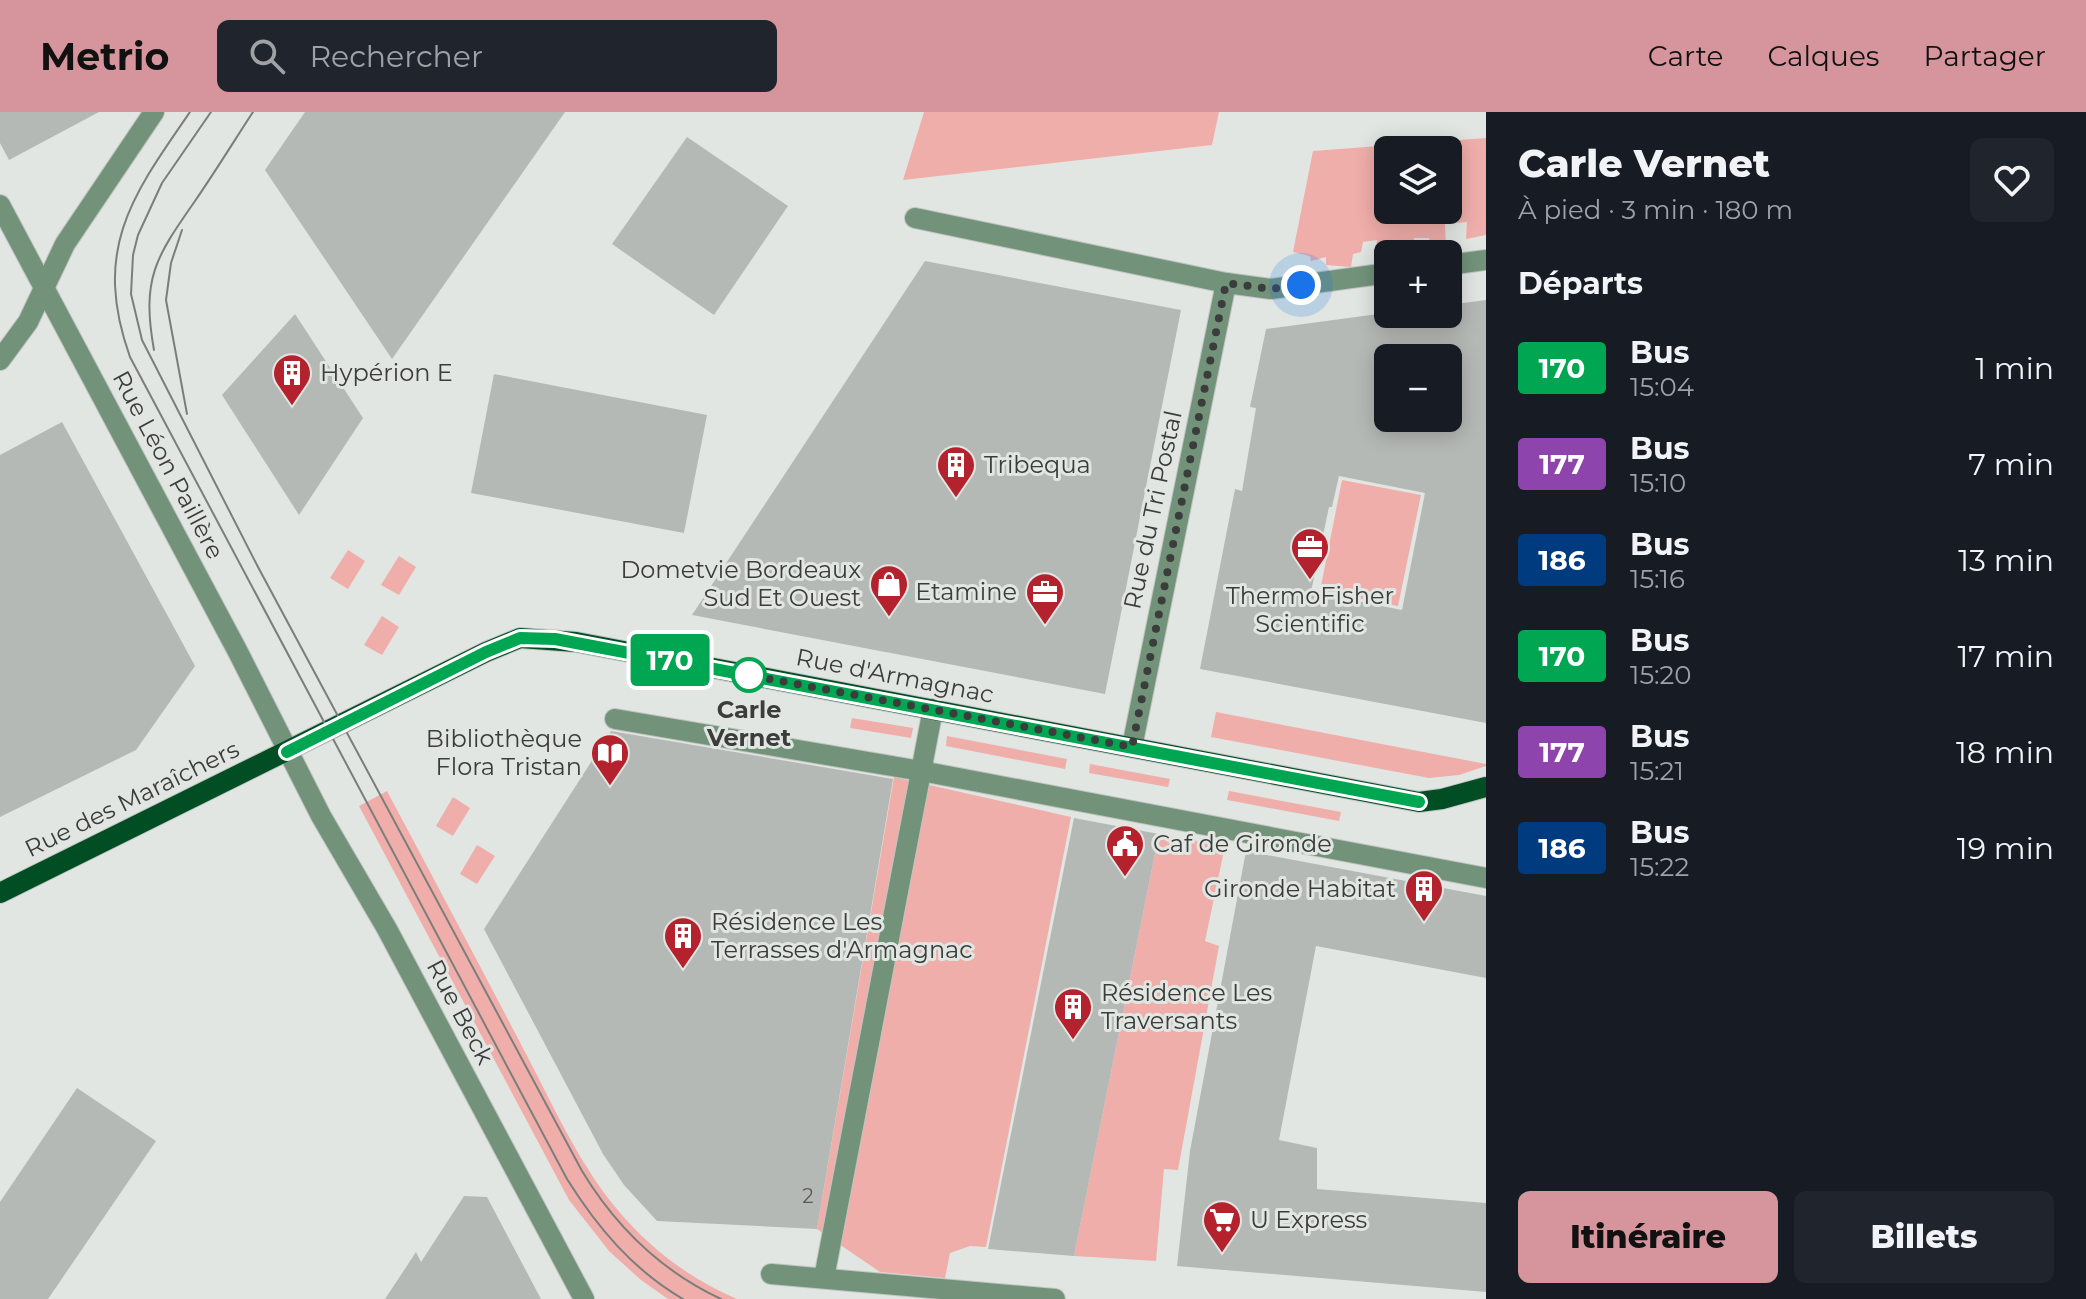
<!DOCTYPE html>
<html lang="fr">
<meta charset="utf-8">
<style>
:root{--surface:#171b24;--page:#20242c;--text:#f1f3f6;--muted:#9ea1a6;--accent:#d6959c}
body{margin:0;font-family:Montserrat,sans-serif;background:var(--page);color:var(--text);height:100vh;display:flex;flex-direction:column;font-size:30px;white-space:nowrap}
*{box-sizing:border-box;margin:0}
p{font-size:26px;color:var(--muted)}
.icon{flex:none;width:44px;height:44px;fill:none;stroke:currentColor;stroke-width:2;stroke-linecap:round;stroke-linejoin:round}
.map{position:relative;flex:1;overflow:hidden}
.panel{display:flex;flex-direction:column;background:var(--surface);width:600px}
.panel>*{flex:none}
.badge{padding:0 16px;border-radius:6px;font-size:28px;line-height:52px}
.buttons{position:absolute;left:1374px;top:24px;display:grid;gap:16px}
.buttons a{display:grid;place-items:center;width:88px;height:88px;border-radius:12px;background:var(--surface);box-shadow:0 4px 20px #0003;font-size:40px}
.you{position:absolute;width:40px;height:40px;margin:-20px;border:6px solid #fff;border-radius:50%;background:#1a73e8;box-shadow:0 0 0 12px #1a73e833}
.map>.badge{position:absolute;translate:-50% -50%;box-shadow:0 0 0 4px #fff}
h2{padding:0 32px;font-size:30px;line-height:72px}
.round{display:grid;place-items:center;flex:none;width:84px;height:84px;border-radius:12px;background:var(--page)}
.head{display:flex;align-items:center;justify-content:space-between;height:136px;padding:0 32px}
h1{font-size:38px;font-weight:800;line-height:60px}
.primary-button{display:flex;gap:16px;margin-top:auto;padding:16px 32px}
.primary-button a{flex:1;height:92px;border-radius:12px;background:var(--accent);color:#111;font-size:32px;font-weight:800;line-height:92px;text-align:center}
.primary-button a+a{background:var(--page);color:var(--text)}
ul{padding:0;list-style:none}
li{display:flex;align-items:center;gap:24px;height:96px;padding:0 32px}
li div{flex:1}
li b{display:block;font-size:30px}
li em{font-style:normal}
li .badge{min-width:88px;font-weight:700;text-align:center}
header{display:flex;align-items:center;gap:48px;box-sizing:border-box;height:112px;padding:0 40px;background:var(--accent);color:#111}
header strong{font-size:38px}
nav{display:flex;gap:44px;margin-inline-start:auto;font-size:28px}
.search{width:560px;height:72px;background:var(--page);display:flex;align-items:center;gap:20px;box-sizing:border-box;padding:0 28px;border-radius:12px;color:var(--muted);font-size:30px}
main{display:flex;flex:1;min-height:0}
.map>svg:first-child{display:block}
</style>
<header>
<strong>Metrio</strong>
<div class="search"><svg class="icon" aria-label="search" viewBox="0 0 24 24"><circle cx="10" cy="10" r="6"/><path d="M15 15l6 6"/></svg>Rechercher</div>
<nav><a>Carte</a><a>Calques</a><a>Partager</a></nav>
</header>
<main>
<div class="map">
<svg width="1486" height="1187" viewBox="0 0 1486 1187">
<rect width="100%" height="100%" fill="#e1e6e2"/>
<g fill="#f0aeaa" fill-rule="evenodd">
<path d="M 924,0 L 1219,0 L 1212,33 L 903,68 Z"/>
<path d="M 1486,26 L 1486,123 L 1466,127 L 1467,110 L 1445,112 L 1446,139 L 1432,142 L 1429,126 L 1414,126 L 1415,135 L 1397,139 L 1397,142 L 1388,142 L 1388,146 L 1375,146 L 1377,128 L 1363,130 L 1361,140 L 1353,142 L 1351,155 L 1326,153 L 1326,145 L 1311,149 L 1310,144 L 1293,140 L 1313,39 ZM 1388,38 L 1448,38 L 1448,98 L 1388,98 Z"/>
<path d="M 1342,368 L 1421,383 L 1398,494 L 1320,479 Z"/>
<path d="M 348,438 L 365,449 L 348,477 L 330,466 Z"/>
<path d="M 399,444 L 416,455 L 399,483 L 381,473 Z"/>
<path d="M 382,504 L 399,515 L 382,543 L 364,533 Z"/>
<path d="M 1216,600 L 1486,652 L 1486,654 L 1459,663 L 1429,666 L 1211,625 Z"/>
<path d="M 852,606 L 913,616 L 911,626 L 850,616 Z"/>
<path d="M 947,624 L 1067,647 L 1065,657 L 946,634 Z"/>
<path d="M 1090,652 L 1170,667 L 1168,675 L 1089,661 Z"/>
<path d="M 894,665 L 1071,705 L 986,1135 L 970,1134 L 950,1141 L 945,1166 L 880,1160 L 817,1117 Z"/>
<path d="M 387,679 C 433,765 479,852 524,938 C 552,991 578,1050 616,1096 C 649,1136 690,1167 737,1187 L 668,1187 L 641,1168 L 609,1139 L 569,1088 L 359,694 Z"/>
<path d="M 1229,679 L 1341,700 L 1339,709 L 1227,688 Z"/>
<path d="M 453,685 L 470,696 L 453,724 L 436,714 Z"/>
<path d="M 1159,722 L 1225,734 L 1205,829 L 1219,834 L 1178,1058 L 1164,1057 L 1156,1149 L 1074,1144 Z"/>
<path d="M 477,733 L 495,744 L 477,772 L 460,762 Z"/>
</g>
<g fill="#b5b9b6" fill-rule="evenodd">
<path d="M 0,0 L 99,0 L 9,48 L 0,31 Z"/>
<path d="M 305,0 L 565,0 L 392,247 L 265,58 Z"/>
<path d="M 687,25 L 788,94 L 714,203 L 612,132 Z"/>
<path d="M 925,149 L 1181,198 L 1105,582 L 692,503 Z"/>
<path d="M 1486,188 L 1486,611 L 1200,557 L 1235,377 L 1242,379 L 1256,296 L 1250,295 L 1266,217 L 1378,202 L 1448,202 L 1448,193 ZM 1388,246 L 1448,246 L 1448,306 L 1388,306 ZM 1339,364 L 1425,381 L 1402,498 L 1311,480 L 1329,395 L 1332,395 Z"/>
<path d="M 295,202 L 363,306 L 299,403 L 222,283 Z"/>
<path d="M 494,262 L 707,303 L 684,421 L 471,381 Z"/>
<path d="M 62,310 L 195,554 L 136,638 L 0,705 L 0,343 Z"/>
<path d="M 611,619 L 893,667 L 817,1117 L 657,1109 L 624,1073 L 603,1042 L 484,817 Z"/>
<path d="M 1074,706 L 1159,722 L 1074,1144 L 988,1137 Z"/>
<path d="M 1246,739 L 1486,784 L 1486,866 L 1316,834 L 1279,1028 L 1317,1036 L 1317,1077 L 1486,1091 L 1486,1180 L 1177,1154 L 1190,1039 Z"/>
<path d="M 77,976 L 156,1029 L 48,1187 L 0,1187 L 0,1090 Z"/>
<path d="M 464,1084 L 487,1085 L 541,1187 L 385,1187 L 416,1140 L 421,1150 Z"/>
</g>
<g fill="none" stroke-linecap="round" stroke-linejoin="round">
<g stroke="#c0c4c1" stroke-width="22">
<g id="minor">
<path d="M 0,93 L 238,540 L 321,704 L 387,817 L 584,1187"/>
<path d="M 915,106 L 1226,171 L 1271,177 L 1388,161"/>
<path d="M 1448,153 L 1486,148"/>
<path d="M 0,248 L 28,210 L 65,132 L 154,0"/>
<path d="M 615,607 L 921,659 L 1486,766"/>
<path d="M 1132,635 L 1226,171"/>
<path d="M 771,1162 L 1055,1187"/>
<path d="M 824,1166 L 933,597"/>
</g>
</g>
<g stroke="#c0c4c1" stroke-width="22">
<path id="major" d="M 0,781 L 486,540 L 520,526 L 576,530 L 1419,690 L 1442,687 L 1486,675"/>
</g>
<use href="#minor" stroke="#72937a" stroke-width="20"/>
<use href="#major" stroke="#014e25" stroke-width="20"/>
<g stroke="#7b7e7c" stroke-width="2">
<path d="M 190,0 C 131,85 92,138 130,245 L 567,1067 C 597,1115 633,1158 683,1187"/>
<path d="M 211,0 L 162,71 L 138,123 L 133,143 L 131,182 L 142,228 L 258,455 L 582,1059 C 616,1115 661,1159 721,1187"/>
<path d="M 182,118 L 171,151 L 166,188 L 187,302"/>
<path d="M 154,238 C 141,166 156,145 195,89 C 215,60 234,29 253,0"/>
</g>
</g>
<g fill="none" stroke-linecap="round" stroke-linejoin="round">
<g stroke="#fff" stroke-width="18">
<path id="line" d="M 287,640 L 486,540 L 520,526 L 555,527 L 1419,690"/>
</g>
<use href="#line" stroke="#00a651" stroke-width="12"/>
<path stroke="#3b3d3c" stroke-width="8" stroke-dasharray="0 14.4" d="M 749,563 L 738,561 L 1132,635 L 1226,171 L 1271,177 L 1301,173"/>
</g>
<defs>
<g id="building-pin" transform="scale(2)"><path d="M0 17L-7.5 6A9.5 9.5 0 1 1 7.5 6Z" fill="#b4222e" stroke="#e1e6e2"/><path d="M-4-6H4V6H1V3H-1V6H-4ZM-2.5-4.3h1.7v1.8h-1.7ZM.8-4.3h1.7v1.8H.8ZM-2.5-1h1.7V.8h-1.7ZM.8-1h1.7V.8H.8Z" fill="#fff"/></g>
<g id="office-pin" transform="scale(2)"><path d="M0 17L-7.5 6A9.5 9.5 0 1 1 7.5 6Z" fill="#b4222e" stroke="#e1e6e2"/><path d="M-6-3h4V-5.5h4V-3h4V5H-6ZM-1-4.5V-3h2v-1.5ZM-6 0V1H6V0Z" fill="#fff"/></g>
<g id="shop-pin" transform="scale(2)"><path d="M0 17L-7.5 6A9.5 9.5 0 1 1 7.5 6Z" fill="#b4222e" stroke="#e1e6e2"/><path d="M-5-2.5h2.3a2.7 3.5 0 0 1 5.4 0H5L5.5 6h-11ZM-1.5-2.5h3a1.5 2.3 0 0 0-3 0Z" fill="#fff"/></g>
<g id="library-pin" transform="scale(2)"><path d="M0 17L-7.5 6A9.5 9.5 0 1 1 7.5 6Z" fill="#b4222e" stroke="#e1e6e2"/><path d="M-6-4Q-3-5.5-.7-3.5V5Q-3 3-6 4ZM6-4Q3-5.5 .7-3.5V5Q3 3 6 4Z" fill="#fff"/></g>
<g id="civic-pin" transform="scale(2)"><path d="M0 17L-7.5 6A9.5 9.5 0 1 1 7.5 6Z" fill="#b4222e" stroke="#e1e6e2"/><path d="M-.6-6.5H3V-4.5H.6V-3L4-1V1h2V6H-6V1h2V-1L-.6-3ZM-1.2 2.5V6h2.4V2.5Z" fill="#fff"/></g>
<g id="supermarket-pin" transform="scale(2)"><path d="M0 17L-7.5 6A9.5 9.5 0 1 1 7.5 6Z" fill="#b4222e" stroke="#e1e6e2"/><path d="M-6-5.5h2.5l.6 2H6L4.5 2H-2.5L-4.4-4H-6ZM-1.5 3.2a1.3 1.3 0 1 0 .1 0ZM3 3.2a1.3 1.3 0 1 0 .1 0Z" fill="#fff"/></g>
</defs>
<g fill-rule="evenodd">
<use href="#building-pin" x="292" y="261"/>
<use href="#building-pin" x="956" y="353"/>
<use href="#office-pin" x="1310" y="435"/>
<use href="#shop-pin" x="889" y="472"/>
<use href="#office-pin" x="1045" y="480"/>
<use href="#library-pin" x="610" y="641"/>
<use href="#civic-pin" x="1125" y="732"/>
<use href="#building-pin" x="1424" y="777"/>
<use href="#building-pin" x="683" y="824"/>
<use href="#building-pin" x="1073" y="895"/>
<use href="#supermarket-pin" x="1222" y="1108"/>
</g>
<circle fill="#fff" stroke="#00a651" stroke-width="4" cx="749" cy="563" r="16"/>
<g text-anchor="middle" stroke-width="6" stroke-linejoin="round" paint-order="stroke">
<g font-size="20" fill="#5a5c5a">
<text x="808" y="1091">2</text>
</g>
<g font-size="24" fill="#3b3d3c" stroke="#e1e6e2" text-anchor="start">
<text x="320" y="269">Hypérion E</text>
<text x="984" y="361">Tribequa</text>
<text x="861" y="466" text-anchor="end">Dometvie Bordeaux<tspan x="861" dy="28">Sud Et Ouest</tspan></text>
<text x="1017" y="488" text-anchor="end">Etamine</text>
<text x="1310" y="492" text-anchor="middle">ThermoFisher<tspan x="1310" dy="28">Scientific</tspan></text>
<text x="582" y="635" text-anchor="end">Bibliothèque<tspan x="582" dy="28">Flora Tristan</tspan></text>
<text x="1153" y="740">Caf de Gironde</text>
<text x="1396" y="785" text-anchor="end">Gironde Habitat</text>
<text x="711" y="818">Résidence Les<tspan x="711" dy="28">Terrasses d'Armagnac</tspan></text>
<text x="1101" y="889">Résidence Les<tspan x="1101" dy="28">Traversants</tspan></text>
<text x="1250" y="1116">U Express</text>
</g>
<g font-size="24" fill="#3b3d3c" stroke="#e1e6e2">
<text transform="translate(168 353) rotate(62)" y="8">Rue Léon Paillère</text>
<text transform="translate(1153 398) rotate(-78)" y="8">Rue du Tri Postal</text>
<text transform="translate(895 564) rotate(11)" y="8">Rue d'Armagnac</text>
<text transform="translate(132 687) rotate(-26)" y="8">Rue des Maraîchers</text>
<text transform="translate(460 900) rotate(62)" y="8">Rue Beck</text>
</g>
<g font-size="24" font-weight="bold" fill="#3b3d3c" stroke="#e1e6e2">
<text x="749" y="606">Carle<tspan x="749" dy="28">Vernet</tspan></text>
</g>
</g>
</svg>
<div class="buttons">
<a><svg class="icon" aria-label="layers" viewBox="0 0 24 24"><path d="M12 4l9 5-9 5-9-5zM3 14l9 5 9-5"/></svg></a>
<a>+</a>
<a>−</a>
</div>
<div class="you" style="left:1301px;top:173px"></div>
<b class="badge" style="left:670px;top:548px;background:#00a651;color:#fff">170</b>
</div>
<section class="panel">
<div class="head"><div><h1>Carle Vernet</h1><p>À pied · 3 min · 180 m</p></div><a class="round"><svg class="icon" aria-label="heart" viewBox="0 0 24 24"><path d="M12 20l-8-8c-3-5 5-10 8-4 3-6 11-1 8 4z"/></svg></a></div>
<h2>Départs</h2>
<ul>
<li><span class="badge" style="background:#00a651;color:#fff">170</span><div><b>Bus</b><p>15:04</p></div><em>1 min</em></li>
<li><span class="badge" style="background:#8e44ad;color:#fff">177</span><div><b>Bus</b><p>15:10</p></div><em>7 min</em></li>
<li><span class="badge" style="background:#003b80;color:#fff">186</span><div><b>Bus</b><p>15:16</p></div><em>13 min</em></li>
<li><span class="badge" style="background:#00a651;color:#fff">170</span><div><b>Bus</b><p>15:20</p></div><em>17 min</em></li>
<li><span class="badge" style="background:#8e44ad;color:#fff">177</span><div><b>Bus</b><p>15:21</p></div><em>18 min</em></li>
<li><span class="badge" style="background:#003b80;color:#fff">186</span><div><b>Bus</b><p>15:22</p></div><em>19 min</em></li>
</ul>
<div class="primary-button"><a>Itinéraire</a><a>Billets</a></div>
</section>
</main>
